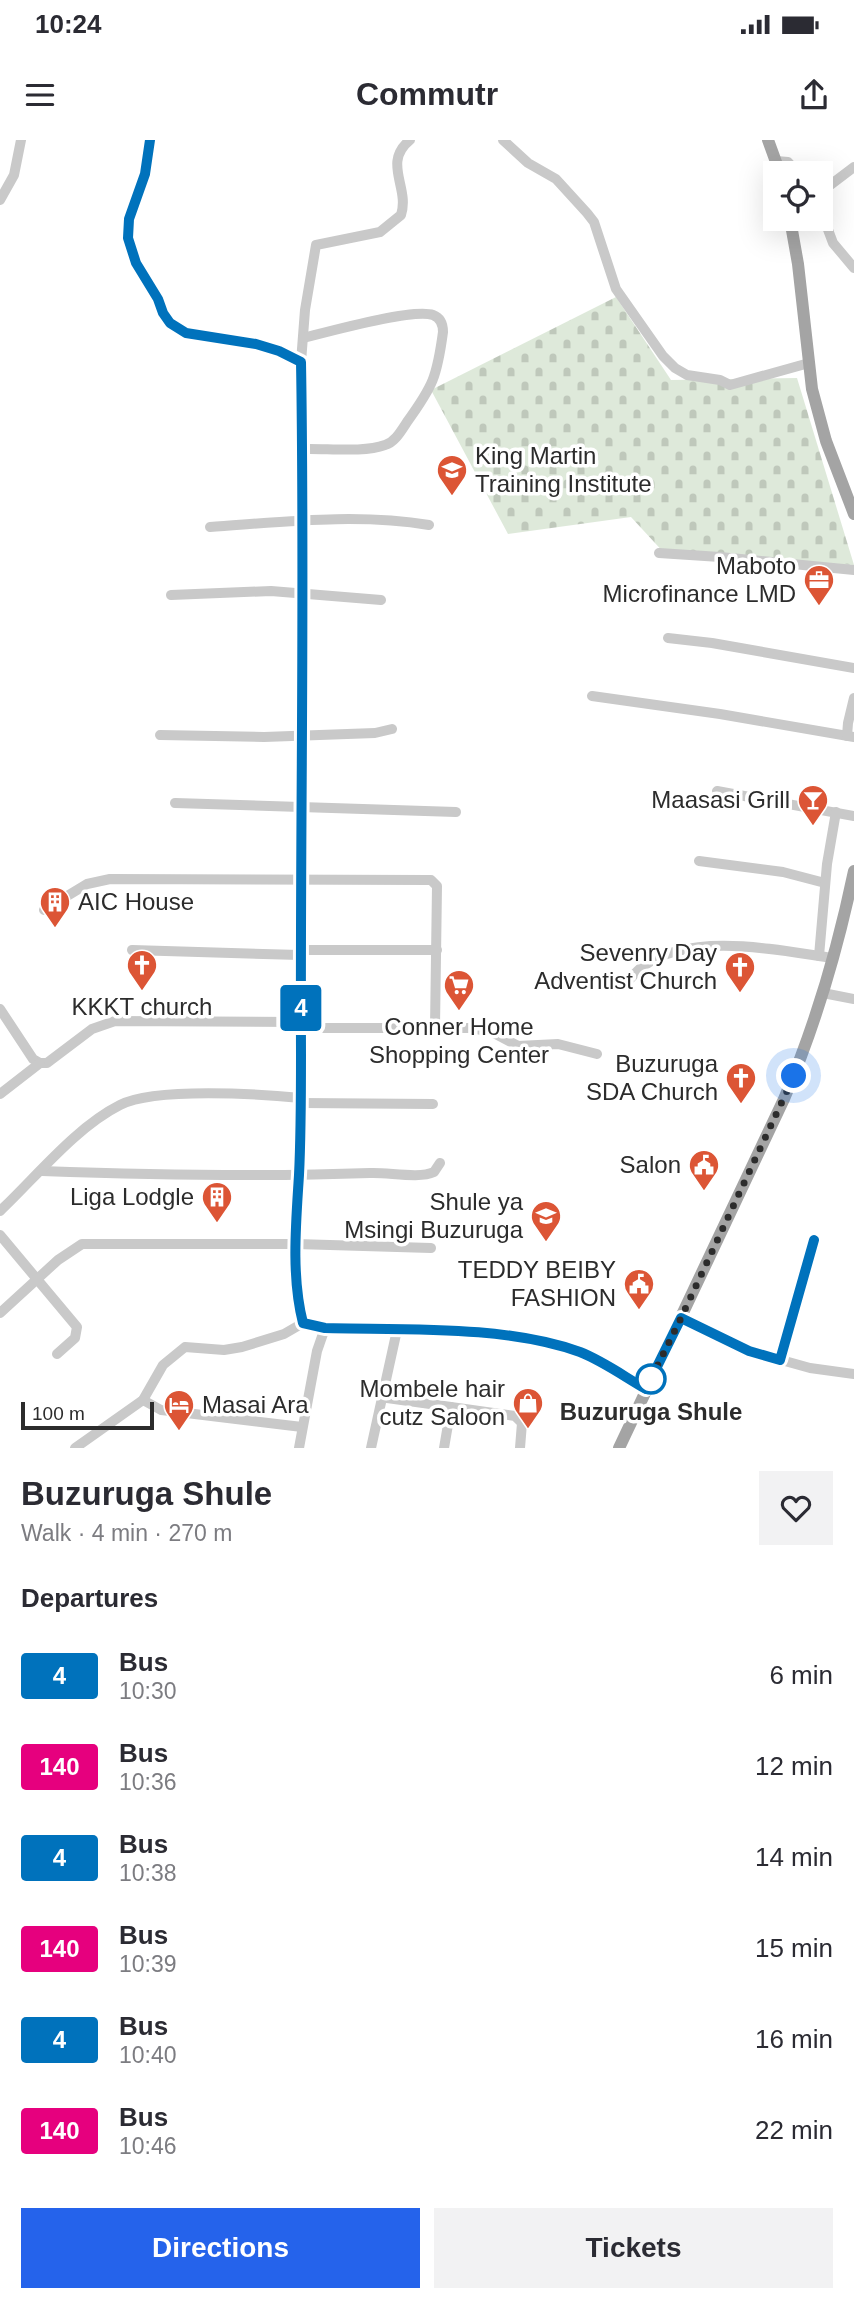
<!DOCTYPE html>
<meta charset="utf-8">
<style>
:root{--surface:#fff;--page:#f2f2f3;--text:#2b2b33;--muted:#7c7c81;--accent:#2563eb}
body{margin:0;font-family:Helvetica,sans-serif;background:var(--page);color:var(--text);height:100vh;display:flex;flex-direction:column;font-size:26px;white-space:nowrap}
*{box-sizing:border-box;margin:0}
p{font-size:23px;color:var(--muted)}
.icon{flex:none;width:38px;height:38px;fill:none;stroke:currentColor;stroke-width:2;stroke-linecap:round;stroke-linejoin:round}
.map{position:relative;height:1308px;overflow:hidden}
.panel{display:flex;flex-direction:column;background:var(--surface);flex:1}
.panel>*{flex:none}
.badge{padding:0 14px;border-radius:5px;font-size:24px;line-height:46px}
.buttons{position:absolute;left:763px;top:21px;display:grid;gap:14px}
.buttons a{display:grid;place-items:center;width:70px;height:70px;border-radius:0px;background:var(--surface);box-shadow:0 7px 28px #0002;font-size:35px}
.scale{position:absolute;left:21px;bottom:18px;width:133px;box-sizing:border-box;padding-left:7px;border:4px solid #2c2c2c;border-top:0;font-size:19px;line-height:24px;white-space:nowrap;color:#2c2c2c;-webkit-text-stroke:5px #fff;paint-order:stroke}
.you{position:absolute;width:35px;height:35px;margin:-18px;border:5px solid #fff;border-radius:50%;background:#1a73e8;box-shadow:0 0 0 10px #1a73e833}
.map>.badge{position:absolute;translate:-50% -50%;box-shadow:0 0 0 4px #fff}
h2{padding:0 21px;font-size:26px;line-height:63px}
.round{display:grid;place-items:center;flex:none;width:74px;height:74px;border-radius:0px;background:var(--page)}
.headline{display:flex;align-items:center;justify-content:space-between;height:119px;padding:0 21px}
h1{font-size:33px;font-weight:700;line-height:52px}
.cta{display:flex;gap:14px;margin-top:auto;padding:14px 21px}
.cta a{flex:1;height:80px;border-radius:0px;background:var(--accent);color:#fff;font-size:28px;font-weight:700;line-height:80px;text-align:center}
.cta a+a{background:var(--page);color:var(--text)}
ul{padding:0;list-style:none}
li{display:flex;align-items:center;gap:21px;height:91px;padding:0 21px}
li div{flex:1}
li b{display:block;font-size:26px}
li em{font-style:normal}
li .badge{min-width:77px;font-weight:700;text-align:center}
.status{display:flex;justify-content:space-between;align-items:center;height:49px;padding:0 35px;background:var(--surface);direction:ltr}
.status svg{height:19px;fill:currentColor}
header{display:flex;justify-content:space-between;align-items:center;height:91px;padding:0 21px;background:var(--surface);font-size:32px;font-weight:700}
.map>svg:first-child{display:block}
</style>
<div class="status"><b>10:24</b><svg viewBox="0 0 49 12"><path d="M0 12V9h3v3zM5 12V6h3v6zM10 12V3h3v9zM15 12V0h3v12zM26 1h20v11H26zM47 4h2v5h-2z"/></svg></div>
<header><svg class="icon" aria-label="menu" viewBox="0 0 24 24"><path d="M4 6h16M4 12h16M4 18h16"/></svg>Commutr<svg class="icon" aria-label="share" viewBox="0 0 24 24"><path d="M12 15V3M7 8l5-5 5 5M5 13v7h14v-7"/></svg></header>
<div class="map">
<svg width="854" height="1308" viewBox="0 0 854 1308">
<defs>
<pattern id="cemetery-stones" width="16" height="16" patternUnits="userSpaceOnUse" patternTransform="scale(1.75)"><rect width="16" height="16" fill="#dee9da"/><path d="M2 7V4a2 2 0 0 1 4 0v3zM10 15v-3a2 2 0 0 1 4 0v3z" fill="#bfc8bb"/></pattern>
</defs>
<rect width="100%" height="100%" fill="#fff"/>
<path fill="url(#cemetery-stones)" d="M 616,157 L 671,240 L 797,238 L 854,425 L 667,416 L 631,377 L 508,394 L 431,250 Z"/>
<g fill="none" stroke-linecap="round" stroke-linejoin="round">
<g stroke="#c9c9c9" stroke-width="10">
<path d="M 150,0 L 145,34 L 129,79 L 128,98 L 136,123 L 158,159 L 163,173 L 170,183 L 186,193 L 256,204 L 279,211 L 301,222"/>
<path d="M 410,0 C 382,23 410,47 401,75 L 380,92 L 316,105 L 305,170 L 301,222 L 301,381 L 304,454 L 300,740 L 301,958 L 296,1104 L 298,1150 L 303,1183 L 325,1188 C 406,1190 504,1184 580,1212 C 603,1221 625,1237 646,1249"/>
<path d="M 503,0 L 528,23 L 556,39 L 587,73 L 594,82 L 616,149 L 663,216 L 675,228 L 687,235 L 720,240 L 730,245 L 809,223"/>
<path d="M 776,21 L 788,22 L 798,33"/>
<path d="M 821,52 L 854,27"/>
<path d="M 0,60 L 14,35 L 21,0"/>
<path d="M 821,71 L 833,103 L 854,128"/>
<path d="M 303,309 C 326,308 363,313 385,305 C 395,302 401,291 407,282 C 433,246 437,237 443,192 C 443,185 441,178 433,175 C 413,168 327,192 303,198"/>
<path d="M 210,387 C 282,382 357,373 429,385"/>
<path d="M 659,413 L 720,417 L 854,430"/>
<path d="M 171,455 L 271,451 L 381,460"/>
<path d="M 668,498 L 712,503 L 854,528"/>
<path d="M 592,556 L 720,574 L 854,597"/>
<path d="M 160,595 L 264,597 L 375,593 L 392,589"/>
<path d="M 847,596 L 848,583 L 854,558"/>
<path d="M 717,651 L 854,676"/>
<path d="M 175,663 L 456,672"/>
<path d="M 699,721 L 783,732 L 825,743"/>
<path d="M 44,770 L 87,744 L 110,739 L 431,740 L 437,746 L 435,887"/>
<path d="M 132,810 L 300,815"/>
<path d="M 300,810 L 437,810"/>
<path d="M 819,816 L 827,724 L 836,672"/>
<path d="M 627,842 C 632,837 637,831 642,827 C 691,791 777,810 832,818"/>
<path d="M 823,853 L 854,859"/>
<path d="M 0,869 L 33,919 L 40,923 L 47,923 L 92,889 L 115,881 L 301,882"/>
<path d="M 301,888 L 471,888 L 492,892 L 518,906 L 558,904 L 597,914"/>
<path d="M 0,954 L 40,923"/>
<path d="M 301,963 L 433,964"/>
<path d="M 42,1031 C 152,1035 261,1037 370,1033 C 388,1032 419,1039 434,1032 L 440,1023"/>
<path d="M 0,1071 C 36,1037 76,987 120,965 C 155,947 260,954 301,958"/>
<path d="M 0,1095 L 77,1187 L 75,1198 L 57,1214"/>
<path d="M 0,1173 L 58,1120 L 82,1104 L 296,1104 L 431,1108"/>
<path d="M 681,1178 L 749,1211 L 810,1228 L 854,1234"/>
<path d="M 780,1220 L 815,1100"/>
<path d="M 380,1257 L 515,1276 L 522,1283 L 520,1308"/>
<path d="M 143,1260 L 161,1270 L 170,1271 L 302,1287"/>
<path d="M 75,1308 L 143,1260 L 163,1225 L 185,1207 L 224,1210 L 242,1207 L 284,1194 L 303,1183"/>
<path d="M 299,1308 L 317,1211 L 325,1188"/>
<path d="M 371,1308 L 397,1190"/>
<path d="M 444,1308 L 451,1267"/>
</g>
<g stroke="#a4a4a4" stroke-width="12">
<path d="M 768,0 L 780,33"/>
<path d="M 790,79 L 798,124 L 812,249 L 826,301 L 854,374"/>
<path d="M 619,1308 L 784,959 C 815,886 838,808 854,731"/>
</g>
</g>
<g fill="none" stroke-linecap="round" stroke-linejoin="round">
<g stroke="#fff" stroke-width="16">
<path id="line" d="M 150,0 L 145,34 L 129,79 L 128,98 L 136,123 L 158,159 L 163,173 L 170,183 L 186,193 L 256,204 L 279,211 L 301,222 C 305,453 300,683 301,914 C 301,954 301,995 299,1035 C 296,1083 291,1136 303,1183 L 325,1188 C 404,1190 506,1185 580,1212 C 603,1221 625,1237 646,1249 L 681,1178 L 749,1211 L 780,1220 L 814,1100"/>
</g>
<use href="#line" stroke="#0072bc" stroke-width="10"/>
<path stroke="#2c2c2c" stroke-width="7" stroke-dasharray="0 12.6" d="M 651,1239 L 646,1249 L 681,1178 L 794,936"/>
</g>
<defs>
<g id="university-pin" transform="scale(1.575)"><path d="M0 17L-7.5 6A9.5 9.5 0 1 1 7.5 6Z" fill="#dc5535" stroke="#fff"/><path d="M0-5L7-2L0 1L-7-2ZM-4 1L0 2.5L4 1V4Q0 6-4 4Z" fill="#fff"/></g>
<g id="office-pin" transform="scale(1.575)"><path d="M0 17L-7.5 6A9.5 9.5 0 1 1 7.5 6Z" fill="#dc5535" stroke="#fff"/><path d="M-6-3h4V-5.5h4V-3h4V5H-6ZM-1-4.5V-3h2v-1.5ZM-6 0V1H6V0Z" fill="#fff"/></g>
<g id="bar-pin" transform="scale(1.575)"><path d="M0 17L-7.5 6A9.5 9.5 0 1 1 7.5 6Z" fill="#dc5535" stroke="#fff"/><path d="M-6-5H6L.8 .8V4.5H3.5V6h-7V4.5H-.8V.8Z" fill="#fff"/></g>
<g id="building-pin" transform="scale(1.575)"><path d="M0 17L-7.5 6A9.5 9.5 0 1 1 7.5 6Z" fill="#dc5535" stroke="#fff"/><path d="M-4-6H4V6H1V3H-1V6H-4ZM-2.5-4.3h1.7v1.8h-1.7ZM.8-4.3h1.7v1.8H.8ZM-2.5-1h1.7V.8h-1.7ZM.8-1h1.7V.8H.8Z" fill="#fff"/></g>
<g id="church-pin" transform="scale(1.575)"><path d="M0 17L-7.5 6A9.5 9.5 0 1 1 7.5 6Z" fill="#dc5535" stroke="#fff"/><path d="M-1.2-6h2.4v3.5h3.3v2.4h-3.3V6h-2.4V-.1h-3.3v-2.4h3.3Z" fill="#fff"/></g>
<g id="supermarket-pin" transform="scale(1.575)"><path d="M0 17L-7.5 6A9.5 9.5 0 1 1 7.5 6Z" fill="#dc5535" stroke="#fff"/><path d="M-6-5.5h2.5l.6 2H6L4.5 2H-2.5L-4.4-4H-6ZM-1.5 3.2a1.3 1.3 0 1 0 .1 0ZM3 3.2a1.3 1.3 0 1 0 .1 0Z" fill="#fff"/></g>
<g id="civic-pin" transform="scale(1.575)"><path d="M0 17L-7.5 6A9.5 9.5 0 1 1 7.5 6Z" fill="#dc5535" stroke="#fff"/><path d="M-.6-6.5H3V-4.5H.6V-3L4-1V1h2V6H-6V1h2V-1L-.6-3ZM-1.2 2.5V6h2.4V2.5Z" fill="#fff"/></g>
<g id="school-pin" transform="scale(1.575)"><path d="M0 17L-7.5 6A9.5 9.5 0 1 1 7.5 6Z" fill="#dc5535" stroke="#fff"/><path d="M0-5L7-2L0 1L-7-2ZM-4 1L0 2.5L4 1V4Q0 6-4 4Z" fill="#fff"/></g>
<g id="shop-pin" transform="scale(1.575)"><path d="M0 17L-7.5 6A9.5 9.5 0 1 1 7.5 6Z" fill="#dc5535" stroke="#fff"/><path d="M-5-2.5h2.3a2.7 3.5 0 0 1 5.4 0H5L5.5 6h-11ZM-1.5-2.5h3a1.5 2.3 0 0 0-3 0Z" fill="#fff"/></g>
<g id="hotel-pin" transform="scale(1.575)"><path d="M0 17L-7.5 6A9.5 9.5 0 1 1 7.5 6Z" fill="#dc5535" stroke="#fff"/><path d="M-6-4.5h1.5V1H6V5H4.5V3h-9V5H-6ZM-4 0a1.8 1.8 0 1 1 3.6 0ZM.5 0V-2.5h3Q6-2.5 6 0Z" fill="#fff"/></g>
</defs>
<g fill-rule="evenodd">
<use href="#university-pin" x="452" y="330"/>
<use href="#office-pin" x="819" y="440"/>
<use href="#bar-pin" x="813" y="660"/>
<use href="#building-pin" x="55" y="762"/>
<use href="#church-pin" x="142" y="825"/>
<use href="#church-pin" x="740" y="827"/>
<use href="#supermarket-pin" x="459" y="845"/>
<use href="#church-pin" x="741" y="938"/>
<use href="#civic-pin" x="704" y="1025"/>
<use href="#building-pin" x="217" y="1057"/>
<use href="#school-pin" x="546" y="1076"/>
<use href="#civic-pin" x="639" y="1144"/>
<use href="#shop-pin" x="528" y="1263"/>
<use href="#hotel-pin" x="179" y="1265"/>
</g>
<circle fill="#fff" stroke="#0072bc" stroke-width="3.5" cx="651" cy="1239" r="14"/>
<g text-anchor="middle" stroke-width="7" stroke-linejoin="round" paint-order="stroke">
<g font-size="24" fill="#2c2c2c" stroke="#fff" text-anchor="end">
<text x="475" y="324" text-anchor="start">King Martin<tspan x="475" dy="28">Training Institute</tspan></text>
<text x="796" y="434">Maboto<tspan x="796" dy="28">Microfinance LMD</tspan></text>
<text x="790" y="668">Maasasi Grill</text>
<text x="78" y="770" text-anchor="start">AIC House</text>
<text x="717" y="821">Sevenry Day<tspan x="717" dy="28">Adventist Church</tspan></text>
<text x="142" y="875" text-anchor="middle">KKKT church</text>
<text x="459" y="895" text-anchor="middle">Conner Home<tspan x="459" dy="28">Shopping Center</tspan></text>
<text x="718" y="932">Buzuruga<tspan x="718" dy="28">SDA Church</tspan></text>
<text x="681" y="1033">Salon</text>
<text x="194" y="1065">Liga Lodgle</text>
<text x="523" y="1070">Shule ya<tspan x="523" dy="28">Msingi Buzuruga</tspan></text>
<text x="616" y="1138">TEDDY BEIBY<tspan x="616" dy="28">FASHION</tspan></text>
<text x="505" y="1257">Mombele hair<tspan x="505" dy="28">cutz Saloon</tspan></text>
<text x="202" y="1273" text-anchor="start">Masai Ara</text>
</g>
<g font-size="24" font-weight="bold" fill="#2c2c2c" stroke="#fff">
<text x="651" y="1280">Buzuruga Shule</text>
</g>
</g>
</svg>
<div class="buttons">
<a><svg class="icon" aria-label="locate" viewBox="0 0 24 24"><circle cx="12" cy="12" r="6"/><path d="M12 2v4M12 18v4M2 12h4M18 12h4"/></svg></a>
</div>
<div class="scale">100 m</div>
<div class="you" style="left:794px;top:936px"></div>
<b class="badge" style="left:301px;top:868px;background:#0072bc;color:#fff">4</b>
</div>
<section class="panel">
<div class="headline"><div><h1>Buzuruga Shule</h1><p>Walk · 4 min · 270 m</p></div><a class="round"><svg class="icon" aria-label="heart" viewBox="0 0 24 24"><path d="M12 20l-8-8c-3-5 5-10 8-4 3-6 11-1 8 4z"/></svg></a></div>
<h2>Departures</h2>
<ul>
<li><span class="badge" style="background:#0072bc;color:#fff">4</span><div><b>Bus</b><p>10:30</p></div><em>6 min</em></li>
<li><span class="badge" style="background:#e6007e;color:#fff">140</span><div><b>Bus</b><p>10:36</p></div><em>12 min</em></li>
<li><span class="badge" style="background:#0072bc;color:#fff">4</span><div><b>Bus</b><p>10:38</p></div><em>14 min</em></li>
<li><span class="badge" style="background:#e6007e;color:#fff">140</span><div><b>Bus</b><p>10:39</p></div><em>15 min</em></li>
<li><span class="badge" style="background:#0072bc;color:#fff">4</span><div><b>Bus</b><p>10:40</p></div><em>16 min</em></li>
<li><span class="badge" style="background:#e6007e;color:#fff">140</span><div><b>Bus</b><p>10:46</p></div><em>22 min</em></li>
</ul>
<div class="cta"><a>Directions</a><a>Tickets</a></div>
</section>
